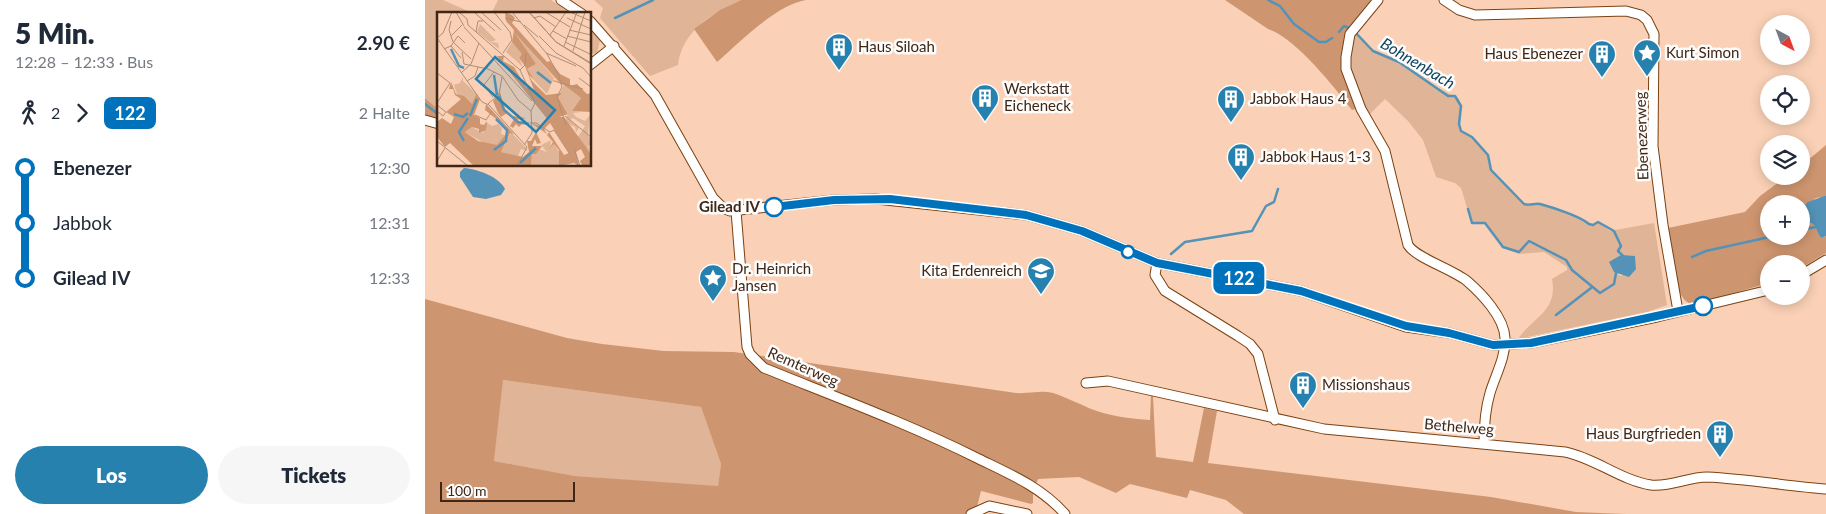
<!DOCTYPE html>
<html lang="de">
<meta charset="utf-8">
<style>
:root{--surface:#fff;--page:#f6f6f7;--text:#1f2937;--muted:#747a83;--accent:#2681af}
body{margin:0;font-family:Lato,sans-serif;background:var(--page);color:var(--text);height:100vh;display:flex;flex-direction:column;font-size:19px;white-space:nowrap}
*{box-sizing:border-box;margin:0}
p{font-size:16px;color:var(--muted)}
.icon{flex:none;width:28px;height:28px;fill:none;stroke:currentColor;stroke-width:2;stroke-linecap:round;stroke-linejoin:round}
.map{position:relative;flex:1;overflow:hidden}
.details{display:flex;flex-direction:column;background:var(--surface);width:425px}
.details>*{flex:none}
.badge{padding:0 10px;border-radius:8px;font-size:18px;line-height:32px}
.needle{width:32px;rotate:139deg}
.tools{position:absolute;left:1335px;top:15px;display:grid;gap:10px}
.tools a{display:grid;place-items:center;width:50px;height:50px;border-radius:50%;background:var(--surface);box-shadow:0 2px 12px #0003;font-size:25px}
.scale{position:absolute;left:15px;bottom:12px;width:135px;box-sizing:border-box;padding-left:5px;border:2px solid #402614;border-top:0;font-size:14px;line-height:18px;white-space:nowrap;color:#402614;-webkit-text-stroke:4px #fcfcfc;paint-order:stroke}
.map>.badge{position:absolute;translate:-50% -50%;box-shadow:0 0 0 2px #fff}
.legs{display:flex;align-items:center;gap:8px;height:55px;padding:0 15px;font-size:16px}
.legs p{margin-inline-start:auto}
.head{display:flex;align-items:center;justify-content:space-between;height:85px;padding:0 15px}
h1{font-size:28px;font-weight:800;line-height:38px}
.button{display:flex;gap:10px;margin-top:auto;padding:10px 15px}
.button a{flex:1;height:58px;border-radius:30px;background:var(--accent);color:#fff;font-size:20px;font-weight:800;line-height:58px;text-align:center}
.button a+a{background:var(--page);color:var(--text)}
ul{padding:0 15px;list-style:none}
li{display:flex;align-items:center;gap:18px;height:55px;font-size:19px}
li i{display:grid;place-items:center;width:8px;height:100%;margin:0 6px;background:currentColor}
li i::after{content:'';width:12px;height:12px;margin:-6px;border:4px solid;border-radius:50%;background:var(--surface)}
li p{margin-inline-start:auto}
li:first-child i{background:linear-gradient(#0000 50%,currentColor 0)}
li:last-child i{background:linear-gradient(currentColor 50%,#0000 0)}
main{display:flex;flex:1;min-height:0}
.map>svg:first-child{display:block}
</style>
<main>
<section class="details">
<div class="head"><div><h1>5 Min.</h1><p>12:28 – 12:33 · Bus</p></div><b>2.90 €</b></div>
<div class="legs"><svg class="icon" aria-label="walk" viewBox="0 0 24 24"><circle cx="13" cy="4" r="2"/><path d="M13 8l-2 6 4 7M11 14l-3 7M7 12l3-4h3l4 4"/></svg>2<svg class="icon" aria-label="forward" viewBox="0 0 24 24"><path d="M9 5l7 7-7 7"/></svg><b class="badge" style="background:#0072bc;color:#fff">122</b><p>2 Halte</p></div>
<ul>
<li><i style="color:#0072bc"></i><b>Ebenezer</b><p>12:30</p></li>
<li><i style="color:#0072bc"></i><span>Jabbok</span><p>12:31</p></li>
<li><i style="color:#0072bc"></i><b>Gilead IV</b><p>12:33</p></li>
</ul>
<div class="button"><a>Los</a><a>Tickets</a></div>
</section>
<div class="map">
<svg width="1401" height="514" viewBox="0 0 1401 514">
<rect width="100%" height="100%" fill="#fad1b6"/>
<g fill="#dfb497" fill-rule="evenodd">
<path d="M 0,0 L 18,0 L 50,14 L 14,14 L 14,110 L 0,98 Z"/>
<path d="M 73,0 L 126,0 L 147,14 L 66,14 Z"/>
<path d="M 169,0 L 316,0 C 287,13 257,31 253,65 L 225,76 L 175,18 L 178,8 Z"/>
<path d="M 165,28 L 175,40 L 172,54 L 165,53 Z"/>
<path d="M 929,32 L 948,51 L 974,62 L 1004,83 L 1034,99 L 1036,106 L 1034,124 L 1036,131 L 1047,137 L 1063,155 L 1066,170 L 1099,204 C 1105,206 1109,203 1115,204 C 1127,207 1154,216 1164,224 L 1168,225 L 1173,222 L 1185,231 L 1229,223 L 1242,305 L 1222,312 L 1093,339 C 1109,316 1133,311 1127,279 L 1142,270 L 1142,267 L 1119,252 L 1094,254 L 1078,248 L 1060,223 L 1047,224 L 1036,188 L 1030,183 L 1011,177 L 998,140 L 983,121 L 960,99 L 943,116 L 923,65 ZM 1210,256 L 1211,269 L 1196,276 L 1189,272 Z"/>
<path d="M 77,380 L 276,407 L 296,464 L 293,487 L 150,476 L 69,461 Z"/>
</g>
<g fill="#ce9670" fill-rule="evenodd">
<path d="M 316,0 L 381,0 C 351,5 315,42 292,62 L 269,29 L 295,10 Z"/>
<path d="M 800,0 L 950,0 L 925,28 L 921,80 L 930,109 L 927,110 C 910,88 870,37 843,29 Z"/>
<path d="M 0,98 L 14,110 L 14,121 L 0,116 Z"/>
<path d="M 1401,145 L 1401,196 L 1391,198 L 1376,209 L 1376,204 L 1344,204 L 1344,236 L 1376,236 L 1376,222 C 1394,222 1388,227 1396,238 L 1401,236 L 1401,253 L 1376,268 L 1376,264 L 1344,264 L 1344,283 L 1340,284 L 1296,297 L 1264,303 C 1248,297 1246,244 1243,228 L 1320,212 L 1335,196 L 1362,176 L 1376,176 L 1376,166 Z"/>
<path d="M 0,299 L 142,338 L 177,344 L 239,351 L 309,352 L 591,393 C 604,394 616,390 628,393 C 644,398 659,407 675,412 C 692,417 708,419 725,420 L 726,395 L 728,396 L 731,457 L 768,462 L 779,408 L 792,411 L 783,463 L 1066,497 L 1151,512 L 1201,514 L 819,514 L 801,500 L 765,490 L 762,498 L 705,484 L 691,493 L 654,477 L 613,479 L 608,492 L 608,503 L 606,504 L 556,491 L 552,507 L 540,514 L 0,514 ZM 78,380 L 276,407 L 296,464 L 293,486 L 150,476 L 69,461 Z"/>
</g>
<g fill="#5493b7">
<path d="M 39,168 C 53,169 74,177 80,189 L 76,195 L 61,199 L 48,197 L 35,177 L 35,172 Z"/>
<path d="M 1399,196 L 1401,196 L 1401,236 L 1396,238 C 1388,227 1394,222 1376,222 L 1376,209 L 1383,202 Z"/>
<path d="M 1196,255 L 1210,256 L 1211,269 L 1204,277 L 1189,272 L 1184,262 Z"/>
</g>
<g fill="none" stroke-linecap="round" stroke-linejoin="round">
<g stroke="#5493b7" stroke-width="2.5">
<path d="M 843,0 L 855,6 L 869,24 L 894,42 L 901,42 L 907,38"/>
<path d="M 190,18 L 228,0"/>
<path d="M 914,32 L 919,26 L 924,28"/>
<path d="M 930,32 L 948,51 L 974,62 L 1023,96 L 1030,96 L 1036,106 L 1034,124 L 1036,131 L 1047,137 L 1063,155 L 1066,170 L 1099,204 C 1105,206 1109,203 1115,204 C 1126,207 1155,216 1164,224 L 1168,225 L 1173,222 L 1189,231 L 1196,246 L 1193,251 L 1198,256"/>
<path d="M 0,104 L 14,115"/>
<path d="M 1043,209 L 1047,223 L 1060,223 L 1078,247 L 1094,252 L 1104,241 L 1141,260 L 1147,270 L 1175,293 L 1189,284 L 1191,273 L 1194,271"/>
<path d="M 1376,230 L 1401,225"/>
<path d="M 746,254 L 760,242 L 827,231 L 841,206 L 849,202 L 853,189"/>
<path d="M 1267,257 L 1281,251 L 1349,236"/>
<path d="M 1131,315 L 1166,288"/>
</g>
<g stroke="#7b4212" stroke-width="11">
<g id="minor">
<path d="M 136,0 L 157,14"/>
<path d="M 953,0 L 925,34 L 921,57 L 921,69 L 936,109 L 960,151 L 983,245 C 991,258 1027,269 1042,281 C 1057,294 1079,317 1080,338 C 1081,357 1070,376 1065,393 C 1060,410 1059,426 1059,443"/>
<path d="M 1019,0 L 1034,10 L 1050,15 L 1201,11 L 1216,15 L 1222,20 L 1229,34 L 1228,146 L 1238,225 L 1253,311"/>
<path d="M 165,21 L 230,95 L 288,198 L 298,208 L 305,211 L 409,200 L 451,199 L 601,215 L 657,231 L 732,263 L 876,291 L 981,327 L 1024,333 L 1068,345 L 1106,343 L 1232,317 L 1344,290"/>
<path d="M 165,65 L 189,46"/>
<path d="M 0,120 L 14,124"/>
<path d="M 311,211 L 322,347 L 325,354 L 339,368 C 411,397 484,424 554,459 C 585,474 616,487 640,514"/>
<path d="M 732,263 L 730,275 L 740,291 L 813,336 L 825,344 L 833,354 L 850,420"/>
<path d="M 1376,275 L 1401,260"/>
<path d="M 661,383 L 683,381 L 899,429 L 1140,452 C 1170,458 1195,480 1226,485 C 1246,487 1263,477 1282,477 C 1322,479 1362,486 1401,489"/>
<path d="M 546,514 L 564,506 L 602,514"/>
</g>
</g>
<use href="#minor" stroke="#fff" stroke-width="9"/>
</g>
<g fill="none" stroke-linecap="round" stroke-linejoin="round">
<g stroke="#fff" stroke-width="11">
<path id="line-1" d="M 349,207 L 409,200 L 465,199 L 601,215 L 657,231 L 732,263 L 876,291 L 981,326 L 1024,333 L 1068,345 L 1106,343 L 1278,306"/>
</g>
<use href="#line-1" stroke="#0072bc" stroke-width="8"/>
</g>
<defs>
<g id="building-pin" transform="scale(1.4375)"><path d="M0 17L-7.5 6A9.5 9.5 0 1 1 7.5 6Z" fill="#2681af" stroke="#fcfcfc"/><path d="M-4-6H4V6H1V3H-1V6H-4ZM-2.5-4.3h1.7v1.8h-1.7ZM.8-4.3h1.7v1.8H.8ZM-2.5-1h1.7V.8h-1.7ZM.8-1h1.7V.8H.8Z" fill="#fff"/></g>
<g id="sight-pin" transform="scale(1.4375)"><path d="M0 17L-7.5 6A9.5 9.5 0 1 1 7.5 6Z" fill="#2681af" stroke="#fcfcfc"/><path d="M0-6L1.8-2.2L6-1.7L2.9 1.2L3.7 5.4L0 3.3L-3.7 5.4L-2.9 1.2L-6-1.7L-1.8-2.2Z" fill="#fff"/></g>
<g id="school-pin" transform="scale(1.4375)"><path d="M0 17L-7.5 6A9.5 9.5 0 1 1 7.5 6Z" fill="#2681af" stroke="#fcfcfc"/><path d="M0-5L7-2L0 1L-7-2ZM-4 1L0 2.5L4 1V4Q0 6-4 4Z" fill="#fff"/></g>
</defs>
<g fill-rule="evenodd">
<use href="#building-pin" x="414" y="47"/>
<use href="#sight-pin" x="1222" y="53"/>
<use href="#building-pin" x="1177" y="54"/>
<use href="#building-pin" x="560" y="98"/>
<use href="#building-pin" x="806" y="99"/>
<use href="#building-pin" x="816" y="157"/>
<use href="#school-pin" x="616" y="271"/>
<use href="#sight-pin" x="288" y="278"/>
<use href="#building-pin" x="878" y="385"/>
<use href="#building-pin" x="1295" y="434"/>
</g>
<g fill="#fff" stroke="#0072bc" stroke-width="2.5">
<circle cx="349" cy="207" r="9"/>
<circle cx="703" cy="252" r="6"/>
<circle cx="1278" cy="306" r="9"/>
</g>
<g text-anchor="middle" stroke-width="5" stroke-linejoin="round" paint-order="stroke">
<g font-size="15" fill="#402614" stroke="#fcfcfc" text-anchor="start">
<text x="433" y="52">Haus Siloah</text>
<text x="1241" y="58">Kurt Simon</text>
<text x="1158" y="59" text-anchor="end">Haus Ebenezer</text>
<text x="579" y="94">Werkstatt<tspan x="579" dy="17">Eicheneck</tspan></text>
<text x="825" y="104">Jabbok Haus 4</text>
<text x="835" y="162">Jabbok Haus 1-3</text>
<text x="307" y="274">Dr. Heinrich<tspan x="307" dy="17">Jansen</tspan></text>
<text x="597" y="276" text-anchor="end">Kita Erdenreich</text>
<text x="897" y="390">Missionshaus</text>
<text x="1276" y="439" text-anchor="end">Haus Burgfrieden</text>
</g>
<g font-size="15" fill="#402614" stroke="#fcfcfc">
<text transform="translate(1217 136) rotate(-92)" y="5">Ebenezerweg</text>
<text transform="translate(378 367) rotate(24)" y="5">Remterweg</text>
<text transform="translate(1034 427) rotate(5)" y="5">Bethelweg</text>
</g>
<g font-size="15" font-weight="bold" fill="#402614" stroke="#fcfcfc" text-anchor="end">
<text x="335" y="212">Gilead IV</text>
</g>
<g font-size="16" font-style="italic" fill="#10445d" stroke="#fcfcfc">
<text transform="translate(993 63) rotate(31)" y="6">Bohnenbach</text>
</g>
</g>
<g transform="translate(12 12)">
<rect width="154" height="154" fill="#fad1b6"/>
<path d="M 43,12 L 59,28 L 54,30 L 61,31 L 62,37 L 40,20 ZM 78,20 L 117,66 L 110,82 L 92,63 L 97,67 L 89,58 L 99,52 L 78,25 ZM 75,30 L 86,42 L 82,46 L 86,55 L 69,40 ZM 26,65 L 26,69 L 41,83 L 35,93 L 20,82 L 17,73 L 23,71 ZM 127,73 L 144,86 L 135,99 L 144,100 L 136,101 L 139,105 L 148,109 L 153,103 L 151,122 L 154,132 L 151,134 L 154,143 L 141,125 L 148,114 L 136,106 L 133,108 L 142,116 L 139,120 L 138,115 L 128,110 L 131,101 L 121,85 ZM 49,110 L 55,114 L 61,112 L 65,116 L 64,122 L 68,123 L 61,133 L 54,135 L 28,120 L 35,115 L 46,121 ZM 74,120 L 90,137 L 90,139 L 84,137 L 81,144 L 64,140 ZM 114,128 L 113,136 L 117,132 L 124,143 L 122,154 L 94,153 L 95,142 L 102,137 L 110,140 L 104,133 Z" fill="#dfb497"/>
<path d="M 68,0 L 75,3 L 78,6 L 75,11 L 110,50 L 113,49 L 123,62 L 133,67 L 133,74 L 140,72 L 150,82 L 154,81 L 154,100 L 135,99 L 144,86 L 127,73 L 116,69 L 113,72 L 117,68 L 122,70 L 77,20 L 99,52 L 90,57 L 97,67 L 92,63 L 95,69 L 109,83 L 125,81 L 121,85 L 131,102 L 122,105 L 127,105 L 149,135 L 154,143 L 154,154 L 145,153 L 143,149 L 148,145 L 144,137 L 139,140 L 138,136 L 142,154 L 137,151 L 122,154 L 122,138 L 117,132 L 112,137 L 116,130 L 110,123 L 112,120 L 127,143 L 132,141 L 113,111 L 107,117 L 110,122 L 94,111 L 105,115 L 111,108 L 60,44 L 67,44 L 66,49 L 77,55 L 89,75 L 97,78 L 88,54 L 82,46 L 85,42 L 75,30 L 77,18 L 69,9 ZM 14,70 L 19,82 L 27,84 L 35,92 L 39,83 L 43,87 L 37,103 L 43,106 L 43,112 L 47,113 L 50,109 L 49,118 L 42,121 L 42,117 L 35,115 L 28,120 L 41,129 L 60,133 L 69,122 L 69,115 L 48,98 L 49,92 L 77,122 L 73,121 L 64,140 L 86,145 L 92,140 L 90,129 L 94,129 L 99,120 L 104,131 L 100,132 L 98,127 L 95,134 L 105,134 L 99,142 L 95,142 L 94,153 L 37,154 L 13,131 L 8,135 L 0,125 L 0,110 L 5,106 L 14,112 L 17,105 L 9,100 L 24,87 L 18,83 L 16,77 L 12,77 ZM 63,80 L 68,97 L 76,104 L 89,106 L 79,108 L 86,111 L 82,115 L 79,112 L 76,116 L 73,114 L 77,107 L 75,104 L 70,101 L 64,105 L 61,101 L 56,89 Z" fill="#ce9670"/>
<path fill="none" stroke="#5493b7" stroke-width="2.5" d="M 14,37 L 22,54 L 27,56M 100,60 L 114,71M 57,63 L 60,83M 62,84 L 67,98 L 81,110 L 92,112M 17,102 L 26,105 L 31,101M 33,104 L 40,87M 27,129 L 22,120 L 31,106M 57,138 L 69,129 L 70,118 L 59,107M 83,151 L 99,136"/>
<path fill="none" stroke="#b08d75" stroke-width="1" d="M 19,0 L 27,14M 22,0 L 30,7 L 31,13M 41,0 L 38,1 L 58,19M 44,0 L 64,18M 57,0 L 73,20 L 75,28 L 66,41M 75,0 L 110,42 L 122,64 L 125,75 L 120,85 L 129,113M 92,0 L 119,30 L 154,52M 92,0 L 119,30 L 154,51M 133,0 L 154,9M 110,1 L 133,15M 68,6 L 84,10M 97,6 L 103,4 L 119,15M 130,6 L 154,17M 14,9 L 12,18 L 16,30 L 34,47M 31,13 L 83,58 L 98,91 L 94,99M 87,13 L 101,25M 27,15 L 95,89M 132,18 L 154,23M 116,19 L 130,27M 39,20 L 41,9 L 46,9M 113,23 L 129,0M 14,24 L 25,13M 102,24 L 119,41 L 146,56 L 154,65M 130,24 L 154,30M 0,26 L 45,90 L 52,93 L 90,135 L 80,154M 0,26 L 6,21 L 15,0M 128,30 L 153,42M 14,34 L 24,46M 127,34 L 140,0M 7,37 L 14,34 L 21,24 L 28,31M 136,39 L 148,0M 25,40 L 27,52 L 51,57 L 65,64 L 81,88 L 94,99M 109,41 L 139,54M 83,58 L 88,53 L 89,41M 0,61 L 13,71 L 0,91M 24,61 L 34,52 L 42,31M 142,66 L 154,75M 30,69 L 38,64 L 41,55M 124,71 L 146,77M 56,85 L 47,73 L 57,60M 51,92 L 62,82 L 65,65M 0,93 L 9,100 L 6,104 L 0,99M 38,103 L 49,108 L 55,99M 128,104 L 154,125M 93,111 L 99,111 L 113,120 L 117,118 L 132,141M 0,129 L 31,154M 87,133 L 95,121 L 94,99M 137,136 L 143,154M 0,149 L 8,136"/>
<path fill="#2681af" fill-opacity="0.15" stroke="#2681af" stroke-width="2.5" d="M 58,45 L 118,98 L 99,120 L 39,67 Z"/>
<rect width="154" height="154" fill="none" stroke="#402614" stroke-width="2.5"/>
</g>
</svg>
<div class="tools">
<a><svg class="needle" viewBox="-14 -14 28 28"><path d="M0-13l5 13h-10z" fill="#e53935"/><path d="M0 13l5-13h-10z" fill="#747a83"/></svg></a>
<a><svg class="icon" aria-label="locate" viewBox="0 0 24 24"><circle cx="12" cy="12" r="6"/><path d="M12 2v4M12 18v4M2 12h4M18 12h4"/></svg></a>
<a><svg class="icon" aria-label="layers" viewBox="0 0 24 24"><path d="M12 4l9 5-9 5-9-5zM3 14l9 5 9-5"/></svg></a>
<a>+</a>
<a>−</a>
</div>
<div class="scale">100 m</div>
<b class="badge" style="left:814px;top:278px;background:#0072bc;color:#fff">122</b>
</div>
</main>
